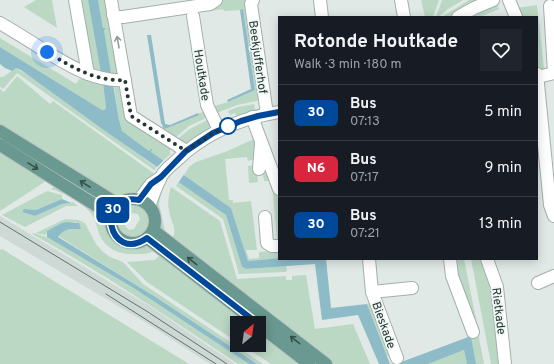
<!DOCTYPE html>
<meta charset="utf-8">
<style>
:root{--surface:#171b24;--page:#20242c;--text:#f1f3f6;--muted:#9ea1a6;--line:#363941}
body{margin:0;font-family:Overpass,sans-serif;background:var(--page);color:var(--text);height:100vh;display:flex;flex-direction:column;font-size:15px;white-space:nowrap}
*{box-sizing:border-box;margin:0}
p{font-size:13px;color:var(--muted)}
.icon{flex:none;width:22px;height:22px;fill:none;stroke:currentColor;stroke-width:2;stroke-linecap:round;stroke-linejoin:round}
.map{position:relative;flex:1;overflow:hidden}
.side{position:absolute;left:278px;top:16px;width:260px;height:244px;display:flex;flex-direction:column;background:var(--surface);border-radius:0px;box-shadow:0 2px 10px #0003}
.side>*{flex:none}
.badge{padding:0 8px;border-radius:6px;font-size:14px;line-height:26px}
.needle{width:26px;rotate:29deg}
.fabs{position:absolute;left:230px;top:316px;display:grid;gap:8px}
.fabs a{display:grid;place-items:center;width:36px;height:36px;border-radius:0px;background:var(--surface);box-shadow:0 2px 10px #0003;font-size:20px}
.you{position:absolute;width:20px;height:20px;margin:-10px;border:3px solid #fff;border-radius:50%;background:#1a73e8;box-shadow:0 0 0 6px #1a73e833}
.map>.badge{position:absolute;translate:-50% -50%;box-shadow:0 0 0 2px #fff}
.round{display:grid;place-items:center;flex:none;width:42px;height:42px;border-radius:0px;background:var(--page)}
.head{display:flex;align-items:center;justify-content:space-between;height:68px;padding:0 16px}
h1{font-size:19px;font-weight:700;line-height:30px}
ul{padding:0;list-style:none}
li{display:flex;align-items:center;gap:12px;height:56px;padding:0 16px;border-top:1px solid var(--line)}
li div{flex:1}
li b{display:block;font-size:15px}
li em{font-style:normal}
li .badge{min-width:44px;font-weight:700;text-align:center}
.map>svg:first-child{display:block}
</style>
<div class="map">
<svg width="554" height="364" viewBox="0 0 554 364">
<rect width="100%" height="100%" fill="#e0e9e5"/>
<path fill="#ced8d4" d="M 0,216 L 151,307 L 235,364 L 210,364 L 145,322 L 0,236 Z"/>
<g fill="#bbd8c5" fill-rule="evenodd">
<path d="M 36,0 L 52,0 L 57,28 L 24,7 Z"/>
<path d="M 78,0 L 88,0 L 102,75 L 90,67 Z"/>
<path d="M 98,0 L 108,0 L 118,75 L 112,77 L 104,30 L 106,29 L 105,28 L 103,28 Z"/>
<path d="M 219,0 L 247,0 L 261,100 L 237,105 L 214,114 L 211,107 L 228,102 L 255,90 L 243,10 L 224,11 L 223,9 L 210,11 L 210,7 Z"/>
<path d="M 421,0 L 439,0 L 433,17 L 425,17 Z"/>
<path d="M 442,0 L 463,0 L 448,9 L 438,17 L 436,17 Z"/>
<path d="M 469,0 L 486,0 L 454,17 L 442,17 Z"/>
<path d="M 497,3 L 499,9 L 480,17 L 466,17 Z"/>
<path d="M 537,5 L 544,68 L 550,67 L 547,71 L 541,71 L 537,68 L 537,17 L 519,17 L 516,8 Z"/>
<path d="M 0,38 L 76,84 L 80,78 L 103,84 L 106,107 L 105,110 L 102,110 L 0,47 Z"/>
<path d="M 16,68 L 31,77 L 157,168 L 154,170 L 17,73 L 3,89 L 0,86 L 0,77 L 3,77 Z"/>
<path d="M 17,76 L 50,104 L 53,101 L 156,175 L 138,192 L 118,197 L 0,127 L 0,89 L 4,92 Z"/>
<path d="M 114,86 L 117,86 L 121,89 L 123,101 L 170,148 L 170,156 L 169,155 L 163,161 L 150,152 L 152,150 L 149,151 L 122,131 L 119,120 Z"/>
<path d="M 254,104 L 255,110 L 236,116 L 235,113 L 230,115 L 228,111 L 238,107 Z"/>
<path d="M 205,111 L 208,117 L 189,126 L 176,137 L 162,128 L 165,129 Z"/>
<path d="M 209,119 L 210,125 L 209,130 L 190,143 L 183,144 L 176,140 L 190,129 Z"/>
<path d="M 254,139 L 256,159 L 248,161 L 247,157 L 225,159 L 229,200 L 233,200 L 233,203 L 251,201 L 257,250 L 246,250 L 249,259 L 259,258 L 259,252 L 279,250 L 279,258 L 248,261 L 231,208 L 184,175 L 189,167 L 196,162 L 225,152 Z"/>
<path d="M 0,149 L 49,179 L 0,211 Z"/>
<path d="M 261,162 L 267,162 L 278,191 L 279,206 L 279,241 L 277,241 L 272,181 L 264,181 Z"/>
<path d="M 256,165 L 258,182 L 249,183 L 248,166 Z"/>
<path d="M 179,181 L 226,215 L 242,267 L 248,269 L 286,266 L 287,270 L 286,272 L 239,274 L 223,219 L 176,186 Z"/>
<path d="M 163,184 L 159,204 L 166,235 L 160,230 L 158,226 L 158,216 L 155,205 Z"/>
<path d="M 57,185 L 102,213 L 110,233 L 115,240 L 123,245 L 132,247 L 151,246 L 156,249 C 151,254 143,254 136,254 C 122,255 108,250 101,238 C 96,227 96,216 86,208 C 76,199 64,193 51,189 Z"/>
<path d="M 171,187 L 220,221 L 237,279 L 286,276 L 286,280 L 292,280 L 292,276 L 306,275 L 315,329 L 353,324 L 370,364 L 330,364 L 171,241 C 179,228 170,223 169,210 C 167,202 169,194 171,187 Z"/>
<path d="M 47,191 L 62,195 L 62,199 L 36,210 L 24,209 L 22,212 L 35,216 L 62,204 L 68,204 L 73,202 L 78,206 L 66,206 L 25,227 L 2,215 Z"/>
<path d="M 130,203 C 143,204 154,215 148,228 C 134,257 93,215 130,203 ZM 133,213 L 138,214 L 140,219 L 134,229 L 129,230 L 125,226 C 125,221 129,215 133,213 Z"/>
<path d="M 65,219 L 79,220 L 85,223 L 96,244 L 102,251 L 110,257 L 123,262 L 143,284 L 263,364 L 257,364 L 154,296 L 58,236 C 64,228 71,229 81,229 L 77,222 L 67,222 L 47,231 L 46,235 L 36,233 Z"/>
<path d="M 34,233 L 47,237 L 132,287 L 249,364 L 238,364 C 171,319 103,273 32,234 Z"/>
<path d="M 2,249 L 189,364 L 0,364 L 0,250 Z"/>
<path d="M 162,253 L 251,323 L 237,323 L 237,342 L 147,282 L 127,262 L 155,260 Z"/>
<path d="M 453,259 L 464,259 L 478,329 L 475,330 Z"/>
<path d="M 471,259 L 485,259 L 495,287 L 502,364 L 491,364 Z"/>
<path d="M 372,302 L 392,354 L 387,356 L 367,304 Z"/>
<path d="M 259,329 L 304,364 L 271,364 L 242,345 L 259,345 Z"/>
<path d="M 478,333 L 484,364 L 476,364 L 471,336 Z"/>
<path d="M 464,350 L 467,364 L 428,364 Z"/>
</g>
<g fill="#8dbbc8">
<path d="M 88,0 L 98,0 L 103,28 L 105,28 L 106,29 L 104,30 L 119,120 L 122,131 L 149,151 L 151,149 L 152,149 L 151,152 L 231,208 L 248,261 L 279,258 L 326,259 L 331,308 L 367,304 L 390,364 L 379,364 L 358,315 L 322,320 L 315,264 L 247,269 L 242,267 L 226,215 L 108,133 L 21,70 L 16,68 L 12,71 L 5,68 L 0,64 L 0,47 L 102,110 L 105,110 L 106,107 L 103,84 Z"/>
<path d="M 243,9 L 255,90 L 228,102 L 227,100 L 251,89 L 240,10 Z"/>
<path d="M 147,35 L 151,35 L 165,124 L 170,125 L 198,113 L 199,115 L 165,129 L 162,127 L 163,126 L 161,123 Z"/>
<path d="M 62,199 L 71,203 L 62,204 L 35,216 L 22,212 L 24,209 L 36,210 Z"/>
<path d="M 67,222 L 79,223 L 81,229 C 71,229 64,228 58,237 L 154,296 L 257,364 L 249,364 L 132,287 L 47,237 L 47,231 L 62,223 Z"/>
<path d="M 471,336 L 476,364 L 467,364 L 464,350 L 428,364 L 396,364 Z"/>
</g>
<path fill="#e0e9e5" d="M 165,159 L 185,173 L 178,183 L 155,169 Z"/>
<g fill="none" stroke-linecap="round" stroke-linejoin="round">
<g stroke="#a4b0ac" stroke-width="14">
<g id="minor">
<path d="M 75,0 L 88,74"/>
<path d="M 111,0 L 131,116 L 186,151"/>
<path d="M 253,0 L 251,4 L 267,114"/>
<path d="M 320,0 L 322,17"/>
<path d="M 401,0 L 404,17"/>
<path d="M 509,0 L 516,17"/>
<path d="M 113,15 L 118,17 L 123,17 L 210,4 L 216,0"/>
<path d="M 193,16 L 207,105 L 219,130"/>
<path d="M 458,17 L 474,8 L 493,0"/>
<path d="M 0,23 C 15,32 30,41 45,51 C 70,66 95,82 125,80"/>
<path d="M 537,74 L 550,205 L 554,216"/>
<path d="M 537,78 L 538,77 L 554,73 L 550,6"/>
<path d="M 252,117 L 279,189"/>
<path d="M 259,169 L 261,144"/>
<path d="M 139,200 L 151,184 L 160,178"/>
<path d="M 149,206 C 153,196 156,186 161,177 C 164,170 172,165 178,159 C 206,133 241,118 279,112"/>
<path d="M 265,217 L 267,243 L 272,246 L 279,246"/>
<path d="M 369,259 L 372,292 L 397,358"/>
<path d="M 450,259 L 452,276 L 473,332"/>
<path d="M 487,259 L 497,287 L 505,364"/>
<path d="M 538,283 L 554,276"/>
<path d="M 372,292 L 412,288"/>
</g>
</g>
<g stroke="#bdc3c2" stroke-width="14">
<g id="major">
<path d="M 0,131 L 118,204"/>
<path d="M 0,145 L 111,215"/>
<circle cx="133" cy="221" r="22"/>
<path d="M 153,230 L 326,364"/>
<path d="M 147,238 L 257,323"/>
<path d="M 259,325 L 309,364"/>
</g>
</g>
<use href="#minor" stroke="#fff" stroke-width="12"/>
<use href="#major" stroke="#699990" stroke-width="12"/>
<g stroke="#5d736e" stroke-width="1">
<path d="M 0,222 L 148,312 L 227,364"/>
<path d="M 106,294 L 216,364"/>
</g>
</g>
<defs><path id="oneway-shaft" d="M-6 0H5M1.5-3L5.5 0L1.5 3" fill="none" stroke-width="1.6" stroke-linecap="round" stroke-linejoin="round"/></defs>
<use stroke="#919b99" href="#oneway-shaft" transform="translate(118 42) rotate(-100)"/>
<g stroke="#34504a">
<use href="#oneway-shaft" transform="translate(33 166) rotate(32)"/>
<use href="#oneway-shaft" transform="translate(85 184) rotate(-148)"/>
<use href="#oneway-shaft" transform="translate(192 261) rotate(-142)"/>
<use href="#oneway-shaft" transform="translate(295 340) rotate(-142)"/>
</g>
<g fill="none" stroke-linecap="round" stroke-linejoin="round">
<g stroke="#fff" stroke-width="9">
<path id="line" d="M 257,323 L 147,238 C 109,265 93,191 139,200 L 151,184 L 161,177 L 186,151 L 213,133 L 241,121 L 258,116 L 279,112"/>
</g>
<use href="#line" stroke="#004899" stroke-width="6"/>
<path stroke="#233733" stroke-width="4" stroke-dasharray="0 7.2" d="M 47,52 C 72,67 96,82 125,80 L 131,116 L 186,151 L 213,133 L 228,126"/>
</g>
<circle fill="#fff" stroke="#004899" stroke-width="2" cx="228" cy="126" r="8"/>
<g text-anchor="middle" stroke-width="3.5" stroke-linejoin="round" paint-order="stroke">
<g font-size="12" fill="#233733" stroke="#f0f6f3">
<text transform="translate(258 57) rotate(82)" y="4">Beekjufferhof</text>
<text transform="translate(202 75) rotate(81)" y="4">Houtkade</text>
<text transform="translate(499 311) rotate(83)" y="4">Rietkade</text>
<text transform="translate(384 325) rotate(70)" y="4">Bieskade</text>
</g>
</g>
</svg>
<div class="fabs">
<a><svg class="needle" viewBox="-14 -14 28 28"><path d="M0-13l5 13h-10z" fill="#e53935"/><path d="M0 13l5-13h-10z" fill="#9ea1a6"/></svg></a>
</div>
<div class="you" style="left:47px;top:52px"></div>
<b class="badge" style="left:113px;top:210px;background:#004899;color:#fff">30</b>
<section class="side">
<div class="head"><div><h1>Rotonde Houtkade</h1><p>Walk · 3 min · 180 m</p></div><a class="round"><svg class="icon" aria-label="heart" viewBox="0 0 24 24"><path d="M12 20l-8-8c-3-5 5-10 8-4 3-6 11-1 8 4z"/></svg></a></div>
<ul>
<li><span class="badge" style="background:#004899;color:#fff">30</span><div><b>Bus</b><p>07:13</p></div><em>5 min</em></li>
<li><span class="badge" style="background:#d7263d;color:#fff">N6</span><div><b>Bus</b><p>07:17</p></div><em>9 min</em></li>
<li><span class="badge" style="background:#004899;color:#fff">30</span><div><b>Bus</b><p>07:21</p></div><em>13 min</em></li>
</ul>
</section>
</div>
